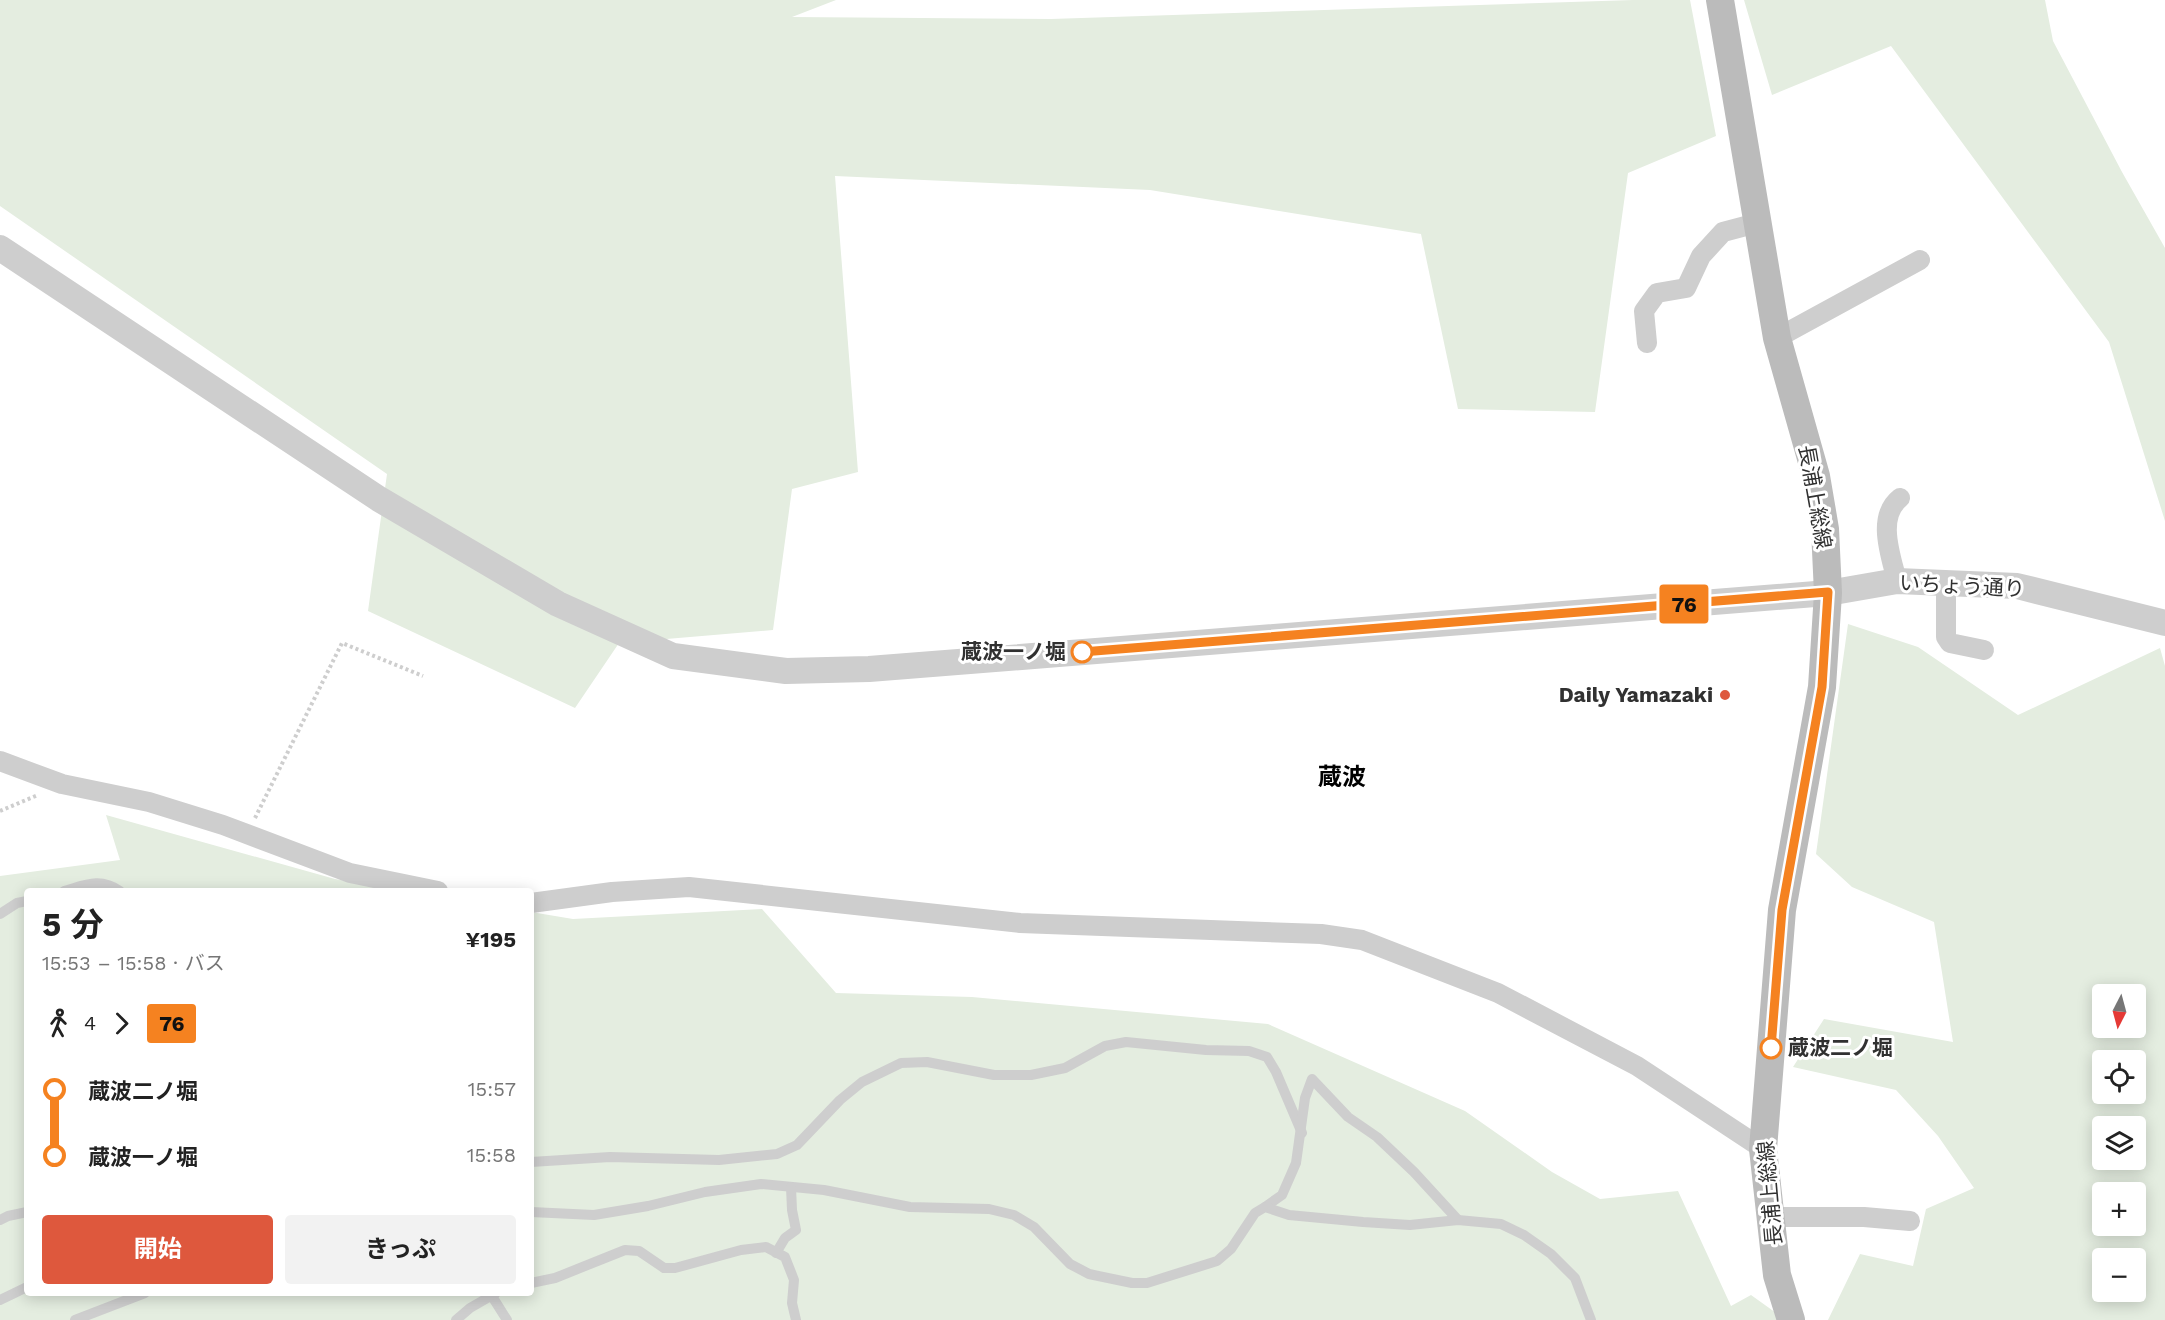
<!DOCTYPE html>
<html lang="ja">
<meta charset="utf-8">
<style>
:root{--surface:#fff;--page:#f2f2f2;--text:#222;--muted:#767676;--accent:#de583d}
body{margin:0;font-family:"Work Sans","Noto Sans JP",sans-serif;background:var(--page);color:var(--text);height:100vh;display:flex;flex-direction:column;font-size:22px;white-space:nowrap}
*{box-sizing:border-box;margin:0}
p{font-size:20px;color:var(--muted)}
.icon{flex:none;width:33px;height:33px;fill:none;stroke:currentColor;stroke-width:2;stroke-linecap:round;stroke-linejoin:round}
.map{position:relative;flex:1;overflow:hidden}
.panel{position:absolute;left:24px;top:888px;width:510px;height:408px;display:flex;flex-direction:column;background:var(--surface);border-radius:6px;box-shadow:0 3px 15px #0003}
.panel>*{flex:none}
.badge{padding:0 12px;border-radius:4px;font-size:21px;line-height:39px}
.needle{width:39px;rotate:186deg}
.fabs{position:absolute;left:2092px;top:984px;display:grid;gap:12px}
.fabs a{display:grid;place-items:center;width:54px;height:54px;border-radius:6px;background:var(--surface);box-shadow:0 3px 15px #0003;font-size:30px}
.map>.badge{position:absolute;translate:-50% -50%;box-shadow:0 0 0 3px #fff}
.legs{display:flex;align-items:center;gap:9px;height:66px;padding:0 18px;font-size:20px}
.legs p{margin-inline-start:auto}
.overview{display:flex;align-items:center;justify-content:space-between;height:102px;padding:0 18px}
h1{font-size:33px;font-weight:700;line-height:45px}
.cta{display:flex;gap:12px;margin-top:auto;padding:12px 18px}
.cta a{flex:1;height:69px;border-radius:6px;background:var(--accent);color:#fff;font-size:24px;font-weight:700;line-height:69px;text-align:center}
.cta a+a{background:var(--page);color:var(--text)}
ul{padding:0 18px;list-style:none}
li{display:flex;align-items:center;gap:21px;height:66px;font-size:22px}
li i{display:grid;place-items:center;width:9px;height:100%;margin:0 8px;background:currentColor}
li i::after{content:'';width:15px;height:15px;margin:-8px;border:4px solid;border-radius:50%;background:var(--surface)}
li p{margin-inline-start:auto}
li:first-child i{background:linear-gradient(#0000 50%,currentColor 0)}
li:last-child i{background:linear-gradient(currentColor 50%,#0000 0)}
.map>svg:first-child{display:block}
</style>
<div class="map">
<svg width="2165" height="1320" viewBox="0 0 2165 1320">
<rect width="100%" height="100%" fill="#fff"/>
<g fill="#e4ede0" fill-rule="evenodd">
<path d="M 0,0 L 836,0 L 792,17 L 1051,19 L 1633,0 L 1690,0 L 1716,136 L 1628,173 L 1595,412 L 1458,409 L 1421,234 L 1150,190 L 835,176 L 858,472 L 792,489 L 773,630 L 619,643 L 575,708 L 368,611 L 387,474 L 0,206 Z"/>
<path d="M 1744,0 L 2045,0 L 2053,41 L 2122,172 L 2165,248 L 2165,521 L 2109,342 L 1891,46 L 1772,95 Z"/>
<path d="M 1848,624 L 1918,647 L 2018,715 L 2160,648 L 2165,666 L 2165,1320 L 1828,1320 L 1860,1254 L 1913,1266 L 1926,1209 L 1974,1188 L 1938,1136 L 1896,1090 L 1793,1067 L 1824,1019 L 1953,1042 L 1934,922 L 1852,887 L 1816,854 ZM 2136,994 L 2136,1028 L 2103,1028 L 2103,994 ZM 2136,1060 L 2136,1094 L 2103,1094 L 2103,1060 ZM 2136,1126 L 2136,1160 L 2103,1160 L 2103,1126 ZM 2136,1192 L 2136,1226 L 2103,1226 L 2103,1192 ZM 2136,1258 L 2136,1292 L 2103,1292 L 2103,1258 Z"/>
<path d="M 106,815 L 335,879 L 408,891 L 27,891 L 27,1293 L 531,1293 L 531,912 L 573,919 L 762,909 L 836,993 L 972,997 L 1268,1024 L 1465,1111 L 1552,1172 L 1600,1199 L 1678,1191 L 1731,1306 L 1751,1295 L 1786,1320 L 0,1320 L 0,876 L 120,860 Z"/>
</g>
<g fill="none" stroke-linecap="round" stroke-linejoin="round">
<g stroke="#cecece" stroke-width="4" stroke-dasharray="3 3" stroke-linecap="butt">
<path d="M 0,811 L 38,795"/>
<path d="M 255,818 L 342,643 L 423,676"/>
</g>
<g stroke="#cecece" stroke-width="10">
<path d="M 64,891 C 85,885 100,877 120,891"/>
<path d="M 0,914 L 17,903 L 27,901"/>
<path d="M 531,1162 L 610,1157 L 719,1160 L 777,1154 L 797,1145 L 840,1100 L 862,1082 L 901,1063 L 927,1062 L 994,1075 L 1031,1075 L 1065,1068 L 1105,1046 L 1126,1042 L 1206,1050 L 1249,1051 L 1267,1057 L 1276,1072 L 1302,1133"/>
<path d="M 1265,1207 L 1282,1195 L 1296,1163 L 1305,1098 L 1312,1079 L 1348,1117 L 1377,1137 L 1414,1172 L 1458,1220"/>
<path d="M 531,1212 L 594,1215 L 648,1206 L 705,1192 L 761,1184 L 824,1190 L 910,1207 L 989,1209 L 1014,1215 L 1034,1227 L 1070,1264 L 1089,1274 L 1132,1283 L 1147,1283 L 1217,1261 L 1231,1249 L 1255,1213 L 1265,1207 L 1289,1215 L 1363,1222 L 1410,1225 L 1458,1220 L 1501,1224 L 1524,1235 L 1551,1254 L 1575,1278 L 1591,1320"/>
<path d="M 0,1220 L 8,1216 L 27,1212"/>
<path d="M 776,1253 L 785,1238 L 796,1230 L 792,1210 L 791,1187"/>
<path d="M 531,1283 L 555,1278 L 625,1250 L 639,1251 L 664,1268 L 675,1268 L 741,1250 L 766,1247 L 785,1257 L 794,1280 L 792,1303 L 796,1320"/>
<path d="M 490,1293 L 507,1320"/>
<path d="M 0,1300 L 27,1287"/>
<path d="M 75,1320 L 145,1293"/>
<path d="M 456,1320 L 470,1308 L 496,1293"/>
</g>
<g stroke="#cecece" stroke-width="20">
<path d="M 1777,338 L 1920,260"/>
<path d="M 1647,343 L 1644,311 L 1657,293 L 1686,288 L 1701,256 L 1723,232 L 1757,223"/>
<path d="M 1897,581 C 1891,556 1876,517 1900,498"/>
<path d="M 1946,583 L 1946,637 L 1950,643 L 1984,650"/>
<path d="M 0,761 L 62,784 L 149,802 L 223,825 L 350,873 L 438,891"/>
<path d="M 531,903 L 612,892 L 689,887 L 1020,923 L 1321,934 L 1362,940 L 1498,993 L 1637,1066 L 1763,1149"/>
<path d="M 1771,1217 L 1864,1217 L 1910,1221"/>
</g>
<path stroke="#cecece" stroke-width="26" d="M 0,248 L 379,499 L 558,604 L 673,656 L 786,671 L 869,669 L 1828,593 L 1897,581 L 2017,586 L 2165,623"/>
<path stroke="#bbb" stroke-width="28" d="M 1720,0 L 1777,338 L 1816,476 L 1825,529 L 1828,593 L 1822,687 L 1782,910 L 1763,1149 L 1777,1275 L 1791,1320"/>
</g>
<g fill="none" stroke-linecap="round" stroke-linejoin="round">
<g stroke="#fff" stroke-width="14">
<path id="line-1" d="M 1082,652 L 1828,592 L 1822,687 L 1782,910 L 1771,1048"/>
</g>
<use href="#line-1" stroke="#f58220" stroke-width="9"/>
</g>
<g fill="#fff" stroke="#f58220" stroke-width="3">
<circle cx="1082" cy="652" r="10"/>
<circle cx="1771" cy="1048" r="10"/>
</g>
<circle fill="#de583d" stroke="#fff" stroke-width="2" cx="1725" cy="695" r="6"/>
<g text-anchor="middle" stroke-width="6" stroke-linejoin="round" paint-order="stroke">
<g font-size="21" fill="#313131" stroke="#fff">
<text transform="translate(1815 497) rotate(80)" y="7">長浦上総線</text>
<text transform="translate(1962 586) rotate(3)" y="7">いちょう通り</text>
<text transform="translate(1770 1193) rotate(-95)" y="7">長浦上総線</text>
</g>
<g font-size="21" font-weight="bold" fill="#313131" stroke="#fff" text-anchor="end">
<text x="1066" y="659">蔵波一ノ堀</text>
<text x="1788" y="1055" text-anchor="start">蔵波二ノ堀</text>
</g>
<g font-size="21" font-weight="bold" fill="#313131" stroke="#fff" text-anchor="end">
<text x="1713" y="702">Daily Yamazaki</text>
</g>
<g font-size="24" font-weight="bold" fill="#000" stroke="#fff">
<text x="1342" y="785">蔵波</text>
</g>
</g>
</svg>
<div class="fabs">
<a><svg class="needle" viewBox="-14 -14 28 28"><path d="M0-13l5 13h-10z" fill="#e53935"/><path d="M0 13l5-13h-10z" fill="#767676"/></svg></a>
<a><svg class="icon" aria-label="locate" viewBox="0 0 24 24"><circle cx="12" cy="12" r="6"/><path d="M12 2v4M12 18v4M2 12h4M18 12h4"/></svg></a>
<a><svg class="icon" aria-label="layers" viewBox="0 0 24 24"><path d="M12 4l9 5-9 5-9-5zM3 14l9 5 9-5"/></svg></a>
<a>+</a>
<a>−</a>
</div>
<b class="badge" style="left:1684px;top:604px;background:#f58220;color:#111">76</b>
<section class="panel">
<div class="overview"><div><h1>5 分</h1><p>15:53 – 15:58 · バス</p></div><b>¥195</b></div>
<div class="legs"><svg class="icon" aria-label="walk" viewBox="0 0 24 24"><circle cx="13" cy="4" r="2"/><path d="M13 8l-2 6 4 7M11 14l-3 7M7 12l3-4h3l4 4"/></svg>4<svg class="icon" aria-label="forward" viewBox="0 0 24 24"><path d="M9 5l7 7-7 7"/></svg><b class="badge" style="background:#f58220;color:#111">76</b></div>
<ul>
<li><i style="color:#f58220"></i><b>蔵波二ノ堀</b><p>15:57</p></li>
<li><i style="color:#f58220"></i><b>蔵波一ノ堀</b><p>15:58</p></li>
</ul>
<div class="cta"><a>開始</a><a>きっぷ</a></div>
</section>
</div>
